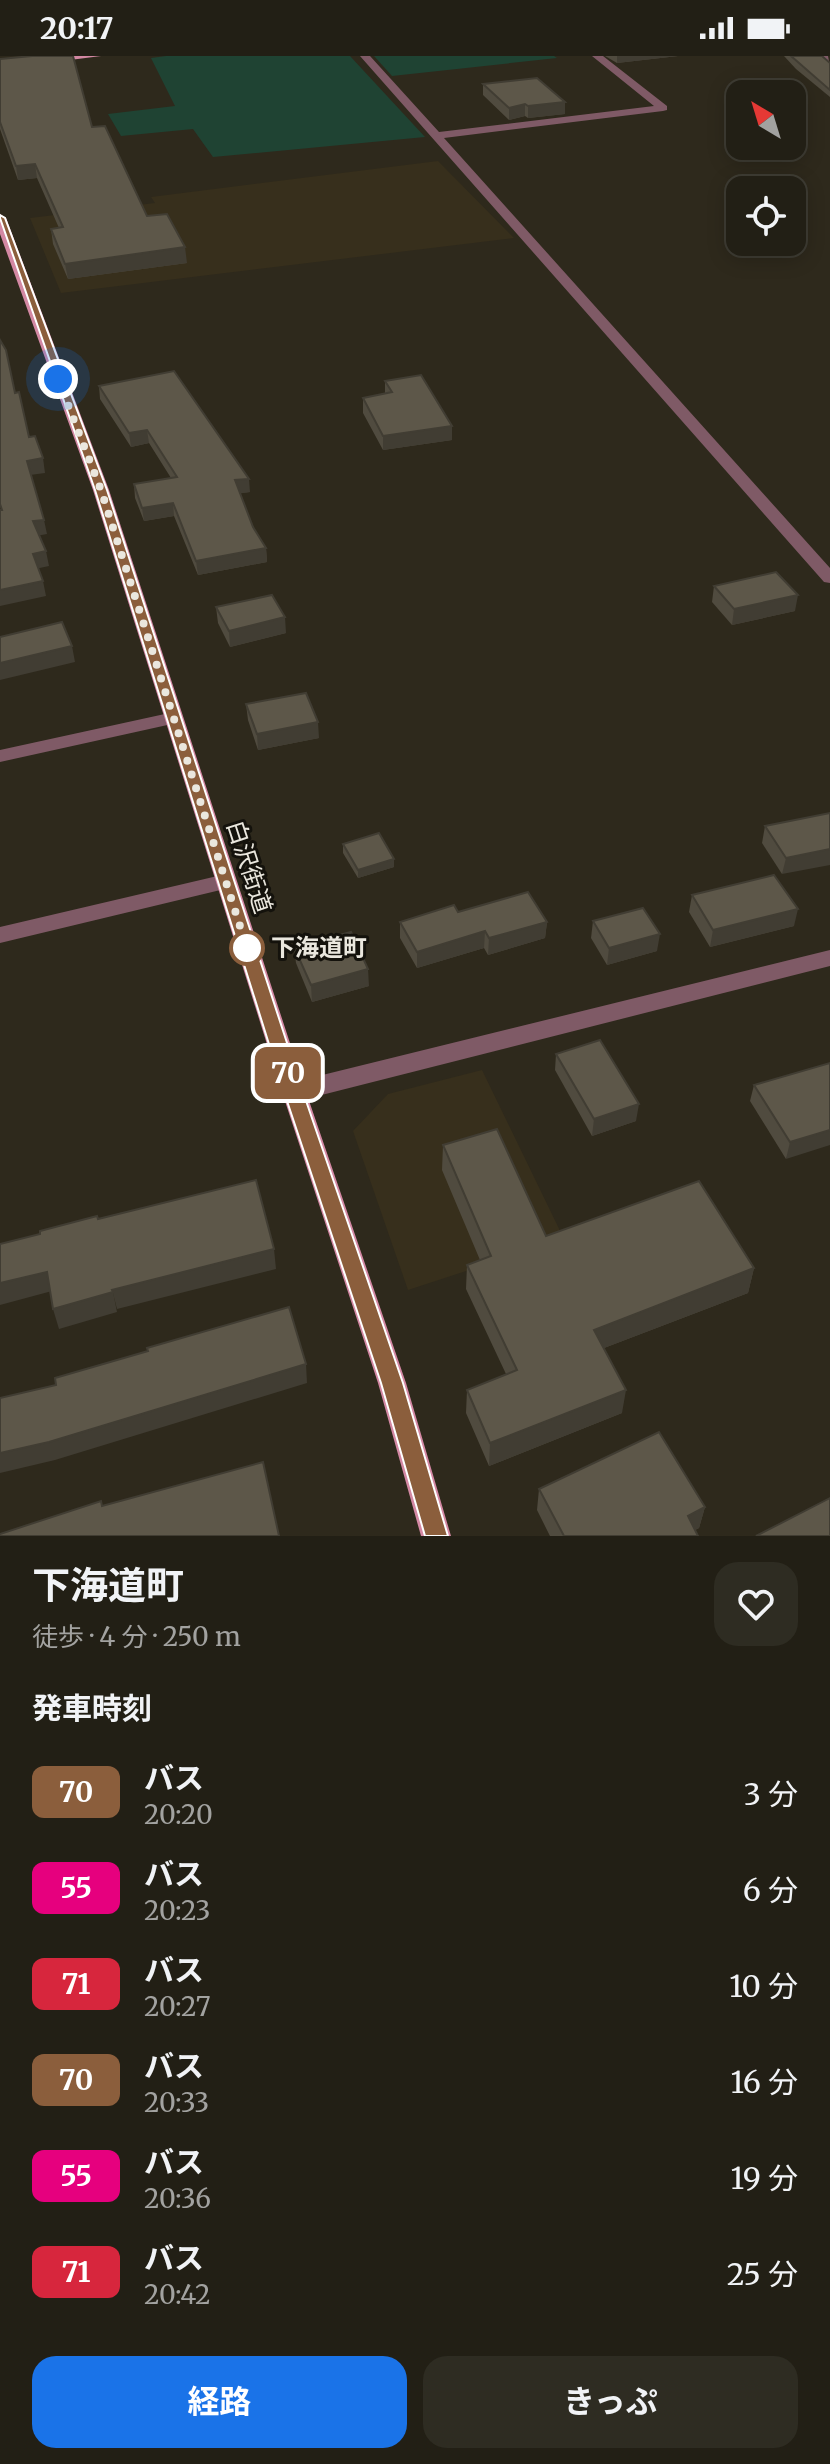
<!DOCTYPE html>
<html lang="ja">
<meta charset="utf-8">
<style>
:root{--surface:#221f15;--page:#2e2c22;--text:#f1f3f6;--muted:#a2a2a0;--line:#3f3d34;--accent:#1a73e8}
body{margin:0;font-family:Merriweather,"Noto Sans JP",serif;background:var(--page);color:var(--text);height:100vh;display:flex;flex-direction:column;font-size:30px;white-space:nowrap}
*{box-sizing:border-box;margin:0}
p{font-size:26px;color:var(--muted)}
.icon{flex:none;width:44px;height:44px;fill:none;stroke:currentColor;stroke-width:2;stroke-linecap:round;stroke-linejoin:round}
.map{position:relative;height:1480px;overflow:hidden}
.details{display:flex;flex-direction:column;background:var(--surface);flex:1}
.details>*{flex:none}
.badge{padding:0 16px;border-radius:12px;font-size:28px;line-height:52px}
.needle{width:52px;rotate:322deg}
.tools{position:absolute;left:726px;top:24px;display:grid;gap:16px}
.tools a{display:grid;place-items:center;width:80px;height:80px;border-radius:16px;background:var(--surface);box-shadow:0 4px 20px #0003,0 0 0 2px var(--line);font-size:40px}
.you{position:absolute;width:40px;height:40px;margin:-20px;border:6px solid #fff;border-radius:50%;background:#1a73e8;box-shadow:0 0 0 12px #1a73e833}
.map>.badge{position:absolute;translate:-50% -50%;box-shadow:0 0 0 4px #fff}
h2{padding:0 32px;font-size:30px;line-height:72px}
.round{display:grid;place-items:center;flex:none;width:84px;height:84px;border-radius:24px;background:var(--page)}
.overview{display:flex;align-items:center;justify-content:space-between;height:136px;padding:0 32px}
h1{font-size:38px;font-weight:700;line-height:60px}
.button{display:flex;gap:16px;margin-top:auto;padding:16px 32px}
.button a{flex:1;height:92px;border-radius:24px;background:var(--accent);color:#fff;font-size:32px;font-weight:700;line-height:92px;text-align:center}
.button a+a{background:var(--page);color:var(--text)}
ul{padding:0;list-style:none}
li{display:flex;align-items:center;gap:24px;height:96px;padding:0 32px}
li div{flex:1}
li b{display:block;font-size:30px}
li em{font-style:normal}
li .badge{min-width:88px;font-weight:700;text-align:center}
.status{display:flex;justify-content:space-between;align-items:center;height:56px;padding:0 40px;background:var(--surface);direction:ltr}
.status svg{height:22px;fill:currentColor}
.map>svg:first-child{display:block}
</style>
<div class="status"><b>20:17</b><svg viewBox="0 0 49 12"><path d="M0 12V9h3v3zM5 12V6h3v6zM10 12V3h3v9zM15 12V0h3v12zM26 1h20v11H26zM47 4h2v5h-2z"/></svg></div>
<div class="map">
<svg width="830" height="1480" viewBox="0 0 830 1480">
<rect width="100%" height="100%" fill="#2e291c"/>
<g fill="#372f1c">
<path d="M 438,105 L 514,182 L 61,237 L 30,162 L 155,147 L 151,141 Z"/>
<path d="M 482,1014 L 564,1183 L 408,1234 L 353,1075 L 388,1038 Z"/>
</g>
<g fill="#1f4333">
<path d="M 166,0 L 350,0 L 425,81 L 213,101 L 193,73 L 121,80 L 108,58 L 175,50 L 151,2 Z"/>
<path d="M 374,0 L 554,0 L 557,2 L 392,20 Z"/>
</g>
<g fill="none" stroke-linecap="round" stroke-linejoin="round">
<g fill="#7f5a66" fill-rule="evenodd">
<path d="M 360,0 L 370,0 L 439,76 L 654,50 L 592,0 L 603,0 L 667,50 L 667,54 L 663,55 L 444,82 L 830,512 L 830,527 L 824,526 Z"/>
<path d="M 818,0 L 828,0 L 830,11 Z"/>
<path d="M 174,656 L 181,658 L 183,662 L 181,666 L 0,706 L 0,694 Z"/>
<path d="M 226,818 L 233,821 L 237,826 L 233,831 L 0,887 L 0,871 Z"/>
<path d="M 830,894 L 830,910 L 294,1046 L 285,1043 L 282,1036 L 285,1029 L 294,1026 Z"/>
</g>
<g fill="#d388a3" fill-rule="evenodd">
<path d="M 68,0 L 101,0 L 0,13 L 0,7 Z"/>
<path d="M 0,158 L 6,162 L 109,434 L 306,1036 L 406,1327 L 451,1480 L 421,1480 L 378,1327 L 282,1036 L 93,434 L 0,178 Z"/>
</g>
</g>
<g fill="#504b3f">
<path d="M 605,0 L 678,0 L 617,7 Z"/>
<path d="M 784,0 L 822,0 L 830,7 L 830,41 L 796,13 Z"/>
<path d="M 0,3 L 92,71 L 147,160 L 187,207 L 68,223 L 53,188 L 51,173 L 59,172 L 37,122 L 18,124 L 0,73 Z"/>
<path d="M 483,28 L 565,46 L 565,58 L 528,62 L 525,60 L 509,64 L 483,39 Z"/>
<path d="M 385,325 L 452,384 L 383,394 L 363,357 L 363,342 L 385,337 Z"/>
<path d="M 99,330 L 250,436 L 240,437 L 253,471 L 266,492 L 267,506 L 198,519 L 174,460 L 144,465 L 135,442 L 134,428 L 171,422 L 149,387 L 131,391 L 100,343 Z"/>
<path d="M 714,530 L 795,555 L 732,569 L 712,546 Z"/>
<path d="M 216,551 L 286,577 L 230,591 L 218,567 Z"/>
<path d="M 246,648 L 319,682 L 258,694 L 248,664 Z"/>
<path d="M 830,757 L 782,818 L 762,787 L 765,770 Z"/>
<path d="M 343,788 L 394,811 L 358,822 L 343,797 Z"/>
<path d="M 692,839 L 794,870 L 710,891 L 689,856 Z"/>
<path d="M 458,856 L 547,866 L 545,882 L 488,899 L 484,892 L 417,912 L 400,882 L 400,866 Z"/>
<path d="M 593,865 L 657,895 L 607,909 L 591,882 Z"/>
<path d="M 294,891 L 369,930 L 312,946 L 296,907 Z"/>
<path d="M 556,998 L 636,1065 L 592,1080 L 555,1014 Z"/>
<path d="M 830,1007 L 786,1103 L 750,1045 L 754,1029 Z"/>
<path d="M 443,1089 L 546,1180 L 754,1212 L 748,1237 L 604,1292 L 622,1357 L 489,1410 L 466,1357 L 467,1334 L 506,1318 L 466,1233 L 467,1209 L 480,1204 L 442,1114 Z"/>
<path d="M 539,1433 L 705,1451 L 699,1472 L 695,1474 L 698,1480 L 550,1480 L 537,1454 Z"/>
</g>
<g fill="#413d33">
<path d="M 617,0 L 678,0 L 617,7 Z"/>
<path d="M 565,46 L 565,58 L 528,62 L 528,50 Z"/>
<path d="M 525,48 L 525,60 L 509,64 L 509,52 Z"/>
<path d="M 35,108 L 37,122 L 18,124 L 16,110 Z"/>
<path d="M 185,191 L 187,207 L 68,223 L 65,208 Z"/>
<path d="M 452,370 L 452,384 L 383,394 L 383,380 Z"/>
<path d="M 147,374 L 149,387 L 131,391 L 129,377 Z"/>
<path d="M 43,402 L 45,417 L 30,419 L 27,405 Z"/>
<path d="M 249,423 L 250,436 L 236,438 L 235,424 Z"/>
<path d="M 173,447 L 174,460 L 144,465 L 142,452 Z"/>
<path d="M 44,464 L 47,478 L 36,480 L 33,465 Z"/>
<path d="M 266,492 L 267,506 L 198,519 L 196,505 Z"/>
<path d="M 46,495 L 49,510 L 35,513 L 33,498 Z"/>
<path d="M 43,525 L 46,540 L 0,550 L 0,534 Z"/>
<path d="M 798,539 L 795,555 L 732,569 L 734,553 Z"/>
<path d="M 285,561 L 286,577 L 230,591 L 229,575 Z"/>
<path d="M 72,590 L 75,606 L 0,624 L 0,607 Z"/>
<path d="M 318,666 L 319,682 L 258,694 L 257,678 Z"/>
<path d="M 830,793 L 830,809 L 782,818 L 786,802 Z"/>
<path d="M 394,803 L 394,811 L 358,822 L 358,814 Z"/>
<path d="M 798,853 L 794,870 L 710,891 L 713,874 Z"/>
<path d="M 547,866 L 545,882 L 488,899 L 489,882 Z"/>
<path d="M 485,875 L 484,892 L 417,912 L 417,896 Z"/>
<path d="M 660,878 L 657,895 L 607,909 L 609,892 Z"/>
<path d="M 368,913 L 369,930 L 312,946 L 311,929 Z"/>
<path d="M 639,1048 L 636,1065 L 592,1080 L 594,1063 Z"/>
<path d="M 830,1074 L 830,1089 L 786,1103 L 790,1086 Z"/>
<path d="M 274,1193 L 276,1213 L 117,1253 L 112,1234 Z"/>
<path d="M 754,1212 L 748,1237 L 591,1297 L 594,1274 Z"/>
<path d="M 47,1216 L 52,1235 L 0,1249 L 0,1227 Z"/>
<path d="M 113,1236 L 117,1256 L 59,1273 L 53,1253 Z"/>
<path d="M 306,1308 L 307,1327 L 55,1404 L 0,1417 L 0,1397 Z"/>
<path d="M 626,1334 L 622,1357 L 489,1410 L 490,1387 Z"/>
<path d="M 705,1451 L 699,1472 L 683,1480 L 688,1460 Z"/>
</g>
<g fill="#5d5749" stroke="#413d33" stroke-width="2">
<path d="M 32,0 L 73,0 L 92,71 L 105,70 L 147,160 L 167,158 L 185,191 L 65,208 L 51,173 L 63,171 L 35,108 L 16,110 L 0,66 L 0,3 Z"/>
<path d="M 791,0 L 822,0 L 830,7 L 830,34 Z"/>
<path d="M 537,22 L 565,46 L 528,50 L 525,48 L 509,52 L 483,28 Z"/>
<path d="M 0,284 L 6,294 L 15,337 L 19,336 L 29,381 L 35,380 L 43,402 L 27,405 L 44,464 L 33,465 L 46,495 L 33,498 L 43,525 L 0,534 L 0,454 L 2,454 L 0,448 Z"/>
<path d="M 174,315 L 249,423 L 235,424 L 253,471 L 266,492 L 196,505 L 173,447 L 142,452 L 134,428 L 177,421 L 147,374 L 129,377 L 99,330 Z"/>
<path d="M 421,319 L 452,370 L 383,380 L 363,342 L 392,336 L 385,325 Z"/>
<path d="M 776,516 L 798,539 L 734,553 L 714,530 Z"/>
<path d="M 272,539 L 285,561 L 229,575 L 216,551 Z"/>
<path d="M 62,566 L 72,590 L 0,607 L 0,581 Z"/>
<path d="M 306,637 L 318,666 L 257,678 L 246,648 Z"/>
<path d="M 830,757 L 830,793 L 786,802 L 765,770 Z"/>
<path d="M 379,777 L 394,803 L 358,814 L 343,788 Z"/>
<path d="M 774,819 L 798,853 L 713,874 L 692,839 Z"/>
<path d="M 528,836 L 547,866 L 489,882 L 485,875 L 417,896 L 400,866 L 454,849 L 458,856 Z"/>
<path d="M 643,852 L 660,878 L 609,892 L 593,865 Z"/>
<path d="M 351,876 L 368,913 L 311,929 L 294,891 Z"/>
<path d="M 600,984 L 639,1048 L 594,1063 L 556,998 Z"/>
<path d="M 830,1007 L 830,1074 L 790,1086 L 754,1029 Z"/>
<path d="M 497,1073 L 546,1180 L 699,1125 L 754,1212 L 594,1274 L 626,1334 L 490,1387 L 467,1334 L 517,1314 L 467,1209 L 491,1200 L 443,1089 Z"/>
<path d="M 256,1124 L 274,1193 L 112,1234 L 113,1236 L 53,1253 L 47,1216 L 0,1227 L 0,1188 L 40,1178 L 40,1175 L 97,1160 L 98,1163 Z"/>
<path d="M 289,1251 L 306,1308 L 49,1386 L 0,1397 L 0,1342 L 56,1329 L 55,1322 L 148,1295 L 147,1292 Z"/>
<path d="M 659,1376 L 705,1451 L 688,1460 L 698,1480 L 564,1480 L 539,1433 Z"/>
<path d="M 263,1406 L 279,1480 L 0,1480 L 0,1478 L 101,1445 L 102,1450 Z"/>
<path d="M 830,1442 L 830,1480 L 756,1480 Z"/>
</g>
<path fill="#8b5e3c" stroke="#fff" stroke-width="2" d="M 0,159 L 5,162 L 107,434 L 303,1036 L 403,1327 L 448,1480 L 425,1480 L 381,1327 L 284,1036 L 95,434 L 0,162 Z"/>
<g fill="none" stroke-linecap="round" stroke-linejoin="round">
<path stroke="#eae7de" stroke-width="8" stroke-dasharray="0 14.4" d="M 58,323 L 101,434 L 247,892"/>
</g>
<circle fill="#fff" stroke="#8b5e3c" stroke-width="4" cx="247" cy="892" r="16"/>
<g text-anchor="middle" stroke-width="6" stroke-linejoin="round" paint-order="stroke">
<g font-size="24" fill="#eae7de" stroke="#14120c">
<text transform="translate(249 811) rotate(72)" y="8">白沢街道</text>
</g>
<g font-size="24" font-weight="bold" fill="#eae7de" stroke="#14120c" text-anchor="start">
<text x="271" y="900">下海道町</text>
</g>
</g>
</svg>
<div class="tools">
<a><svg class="needle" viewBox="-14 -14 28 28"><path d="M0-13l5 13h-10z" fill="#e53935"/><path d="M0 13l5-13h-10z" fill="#a2a2a0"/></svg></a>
<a><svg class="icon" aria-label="locate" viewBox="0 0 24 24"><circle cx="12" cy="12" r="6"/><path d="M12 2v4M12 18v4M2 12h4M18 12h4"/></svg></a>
</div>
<div class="you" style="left:58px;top:323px"></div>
<b class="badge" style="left:288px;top:1017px;background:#8b5e3c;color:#fff">70</b>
</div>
<section class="details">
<div class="overview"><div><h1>下海道町</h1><p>徒歩 · 4 分 · 250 m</p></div><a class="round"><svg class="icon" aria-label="heart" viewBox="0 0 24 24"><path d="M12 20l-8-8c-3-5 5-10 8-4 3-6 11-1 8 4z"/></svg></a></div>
<h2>発車時刻</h2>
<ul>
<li><span class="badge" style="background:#8b5e3c;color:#fff">70</span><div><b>バス</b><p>20:20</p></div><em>3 分</em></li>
<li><span class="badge" style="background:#e6007e;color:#fff">55</span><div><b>バス</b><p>20:23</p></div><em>6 分</em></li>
<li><span class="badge" style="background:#d7263d;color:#fff">71</span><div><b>バス</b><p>20:27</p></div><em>10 分</em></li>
<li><span class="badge" style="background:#8b5e3c;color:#fff">70</span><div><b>バス</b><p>20:33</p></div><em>16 分</em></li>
<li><span class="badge" style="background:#e6007e;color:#fff">55</span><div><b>バス</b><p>20:36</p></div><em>19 分</em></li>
<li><span class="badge" style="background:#d7263d;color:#fff">71</span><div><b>バス</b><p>20:42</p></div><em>25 分</em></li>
</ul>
<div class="button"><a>経路</a><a>きっぷ</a></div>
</section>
